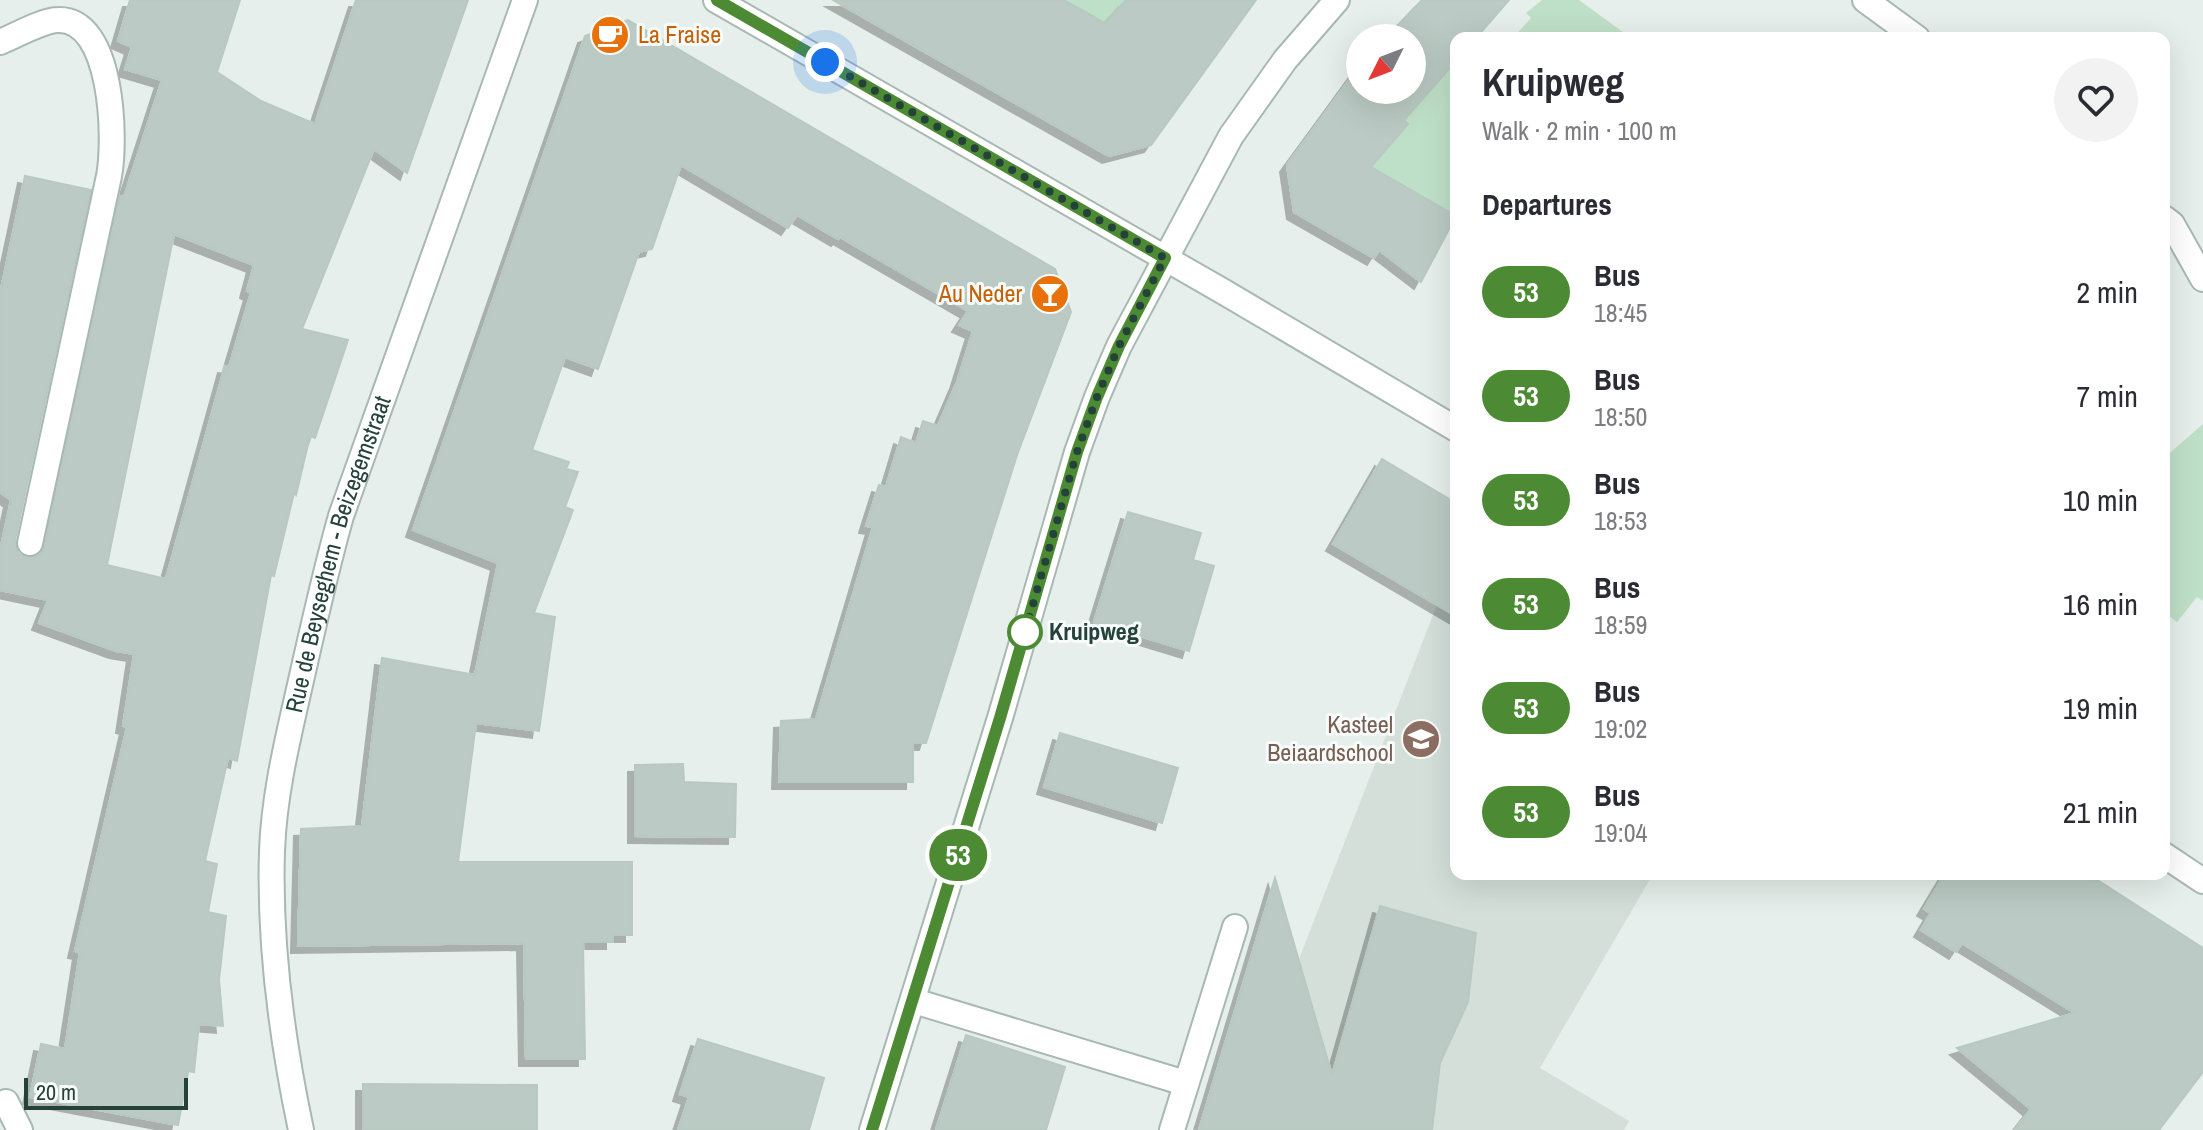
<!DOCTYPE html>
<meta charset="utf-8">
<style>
:root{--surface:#fff;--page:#f2f2f3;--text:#2b2b33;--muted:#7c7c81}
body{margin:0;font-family:"Archivo Narrow",sans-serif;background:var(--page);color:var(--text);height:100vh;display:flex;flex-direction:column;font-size:30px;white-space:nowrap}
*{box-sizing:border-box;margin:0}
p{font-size:26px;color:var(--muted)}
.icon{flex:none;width:44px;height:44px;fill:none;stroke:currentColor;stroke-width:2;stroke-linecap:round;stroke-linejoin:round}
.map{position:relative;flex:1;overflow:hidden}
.panel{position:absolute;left:1450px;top:32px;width:720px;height:848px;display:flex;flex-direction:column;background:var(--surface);border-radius:16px;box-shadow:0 8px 32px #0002}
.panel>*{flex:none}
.badge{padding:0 16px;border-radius:26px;font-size:28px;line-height:52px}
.needle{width:52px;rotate:228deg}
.tools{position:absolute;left:1346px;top:24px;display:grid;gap:16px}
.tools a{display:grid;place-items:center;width:80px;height:80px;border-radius:50%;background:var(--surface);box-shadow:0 8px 32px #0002;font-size:40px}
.scale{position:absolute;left:24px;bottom:20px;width:164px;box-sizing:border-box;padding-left:8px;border:4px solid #24423a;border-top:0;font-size:22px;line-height:28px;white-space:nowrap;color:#24423a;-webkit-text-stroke:6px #f7fbf9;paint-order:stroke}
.you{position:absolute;width:40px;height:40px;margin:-20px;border:6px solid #fff;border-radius:50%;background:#1a73e8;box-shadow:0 0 0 12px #1a73e833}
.map>.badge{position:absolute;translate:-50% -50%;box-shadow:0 0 0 4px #fff}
h2{padding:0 32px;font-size:30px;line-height:72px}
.round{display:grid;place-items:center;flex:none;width:84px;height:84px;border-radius:42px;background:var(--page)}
.overview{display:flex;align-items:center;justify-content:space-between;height:136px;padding:0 32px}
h1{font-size:38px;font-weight:700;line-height:60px}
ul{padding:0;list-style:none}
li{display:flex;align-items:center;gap:24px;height:104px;padding:0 32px}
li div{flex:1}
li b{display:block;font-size:30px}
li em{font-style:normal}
li .badge{min-width:88px;font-weight:700;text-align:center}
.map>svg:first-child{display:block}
</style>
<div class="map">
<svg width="2203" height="1130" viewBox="0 0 2203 1130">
<defs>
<filter id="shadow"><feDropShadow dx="-7" dy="7" stdDeviation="0" flood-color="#0004"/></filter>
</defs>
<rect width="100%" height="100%" fill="#e6efeb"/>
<path fill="#d4dfda" d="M 1456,556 L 1456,874 L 1653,874 L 1540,1068 L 1629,1121 L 1624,1130 L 1253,1130 L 1299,959 Z"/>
<g fill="#bfe0c8">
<path d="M 1064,0 L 1126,0 L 1107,65 Z"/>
<path d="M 1542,0 L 1579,0 L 1631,38 L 1513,38 L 1531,18 L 1526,13 Z"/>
<path d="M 1456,61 L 1456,216 L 1414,192 L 1410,198 L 1372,167 L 1408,124 L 1402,119 L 1434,82 L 1437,83 Z"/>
<path d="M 2203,424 L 2203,601 L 2197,597 L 2177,622 L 2164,612 L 2164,458 Z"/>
</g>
<g fill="#bbcac4" stroke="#b8c9c2" stroke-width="2" fill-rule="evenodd" filter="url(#shadow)">
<path d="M 130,0 L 240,0 L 217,72 L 261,101 L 315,124 L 356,0 L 468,0 L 407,173 L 374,149 L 302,329 L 348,340 L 315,438 L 310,436 L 296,495 L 294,493 L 274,576 L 271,575 L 237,761 L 228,758 L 205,861 L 217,864 L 208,912 L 226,916 L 219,980 L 223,1026 L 199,1024 L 194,1072 L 188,1071 L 178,1125 L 30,1097 L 41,1044 L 65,1049 L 80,952 L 75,951 L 127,727 L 123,726 L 134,654 L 116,651 L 39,623 L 48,600 L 0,590 L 0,551 L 11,500 L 0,492 L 0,294 L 25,176 L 91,190 L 15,540 L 19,554 L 28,558 L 41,554 L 45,546 L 120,196 L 124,197 L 162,80 L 125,69 L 132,47 L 118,41 ZM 174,234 L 254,265 L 247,291 L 251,293 L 229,367 L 225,366 L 166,579 L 107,565 Z"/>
<path d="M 833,0 L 1064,0 L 1105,23 L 1126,0 L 1256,0 L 1151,145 L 1109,156 Z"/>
<path d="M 1422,0 L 1509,0 L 1476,38 L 1456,38 L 1456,61 L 1404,120 L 1408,124 L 1371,167 L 1456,216 L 1421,282 L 1379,250 L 1374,258 L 1294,212 L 1287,165 L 1360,65 L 1360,90 L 1412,90 L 1412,38 L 1386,38 Z"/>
<path d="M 628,20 L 1055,269 L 1071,312 L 1017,455 L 926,743 L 913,743 L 913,782 L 779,782 L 781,721 L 816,719 L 873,527 L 866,526 L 879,485 L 886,487 L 901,437 L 916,443 L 923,421 L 938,426 L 957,382 L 973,331 L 959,325 L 968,311 L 840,237 L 838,239 L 797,215 L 788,228 L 681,165 L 652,249 L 639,252 L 598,369 L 565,357 L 532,450 L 569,462 L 566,469 L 578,472 L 565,507 L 573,510 L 534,613 L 555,617 L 539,731 L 476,723 L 458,862 L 632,862 L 632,935 L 613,935 L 613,942 L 583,942 L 585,1059 L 526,1059 L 524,943 L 298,946 L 301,829 L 362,826 L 382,658 L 475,675 L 498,563 L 413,530 L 585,36 Z"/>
<path d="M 1382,459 L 1456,503 L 1456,616 L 1333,544 Z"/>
<path d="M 1128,512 L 1201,533 L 1193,560 L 1214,566 L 1189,651 L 1094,622 Z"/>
<path d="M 1060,733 L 1178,768 L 1162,823 L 1044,787 Z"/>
<path d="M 683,764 L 684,782 L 736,784 L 735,837 L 635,836 L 635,765 Z"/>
<path d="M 1945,874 L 2088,874 L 2203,948 L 2203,1072 L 2159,1130 L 2015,1130 L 2031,1109 L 1957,1048 L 2075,1013 L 1962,943 L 1956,952 L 1921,930 L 1931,913 L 1924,909 Z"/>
<path d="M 1275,878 L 1332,1075 L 1380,906 L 1476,933 L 1468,1002 L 1440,1063 L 1432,1130 L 1199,1130 Z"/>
<path d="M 966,1035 L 1065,1067 L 1046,1130 L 936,1130 Z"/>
<path d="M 698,1039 L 824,1078 L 809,1130 L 678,1130 L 689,1097 L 680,1094 Z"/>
<path d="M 363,1084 L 537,1085 L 537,1130 L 363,1130 Z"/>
</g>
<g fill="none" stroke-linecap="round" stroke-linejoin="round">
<g stroke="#a8b8b2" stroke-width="28">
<g id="service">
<path d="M 0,42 C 15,36 43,20 58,20 C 113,18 116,139 109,176 L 30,543"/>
<path d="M 914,1001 L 1185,1083"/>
<path d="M 6,1102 L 20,1130"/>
<path d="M 1172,1130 L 1235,927"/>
</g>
</g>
<g stroke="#a8b8b2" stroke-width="28">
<g id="minor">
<path d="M 716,0 L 1224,292 L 1456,429"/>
<path d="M 1865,0 L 1917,38"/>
<path d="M 2164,218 L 2172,224 L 2203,279"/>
<path d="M 2164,855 L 2203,881"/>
<path id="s1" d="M 301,1130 C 282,1040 269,944 272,851 C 274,792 289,734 302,676 C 314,623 326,569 341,516 L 525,0"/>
</g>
</g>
<g stroke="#a8b8b2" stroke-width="28">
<path id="tertiary" d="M 872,1130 L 1000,718 L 1077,452 L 1097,397 L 1119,346 L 1231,136 L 1285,60 L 1337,0"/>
</g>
<use href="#service" stroke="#fff" stroke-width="24"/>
<use href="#minor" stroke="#fff" stroke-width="24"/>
<use href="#tertiary" stroke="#fff" stroke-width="24"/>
</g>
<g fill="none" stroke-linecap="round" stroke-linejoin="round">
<g stroke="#fff" stroke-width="18">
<path id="line" d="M 717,0 L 1165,258 L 1119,346 L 1097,397 L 1077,452 L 1000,718 L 872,1130"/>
</g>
<use href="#line" stroke="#4c8b33" stroke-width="12"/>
<path stroke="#24423a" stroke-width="8" stroke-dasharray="0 14.4" d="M 825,62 L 1165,258 L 1119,346 L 1097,397 L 1077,452 L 1025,632"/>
</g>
<defs>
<g id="cafe-disc" transform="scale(2)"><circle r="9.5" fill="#e8710a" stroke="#f7fbf9"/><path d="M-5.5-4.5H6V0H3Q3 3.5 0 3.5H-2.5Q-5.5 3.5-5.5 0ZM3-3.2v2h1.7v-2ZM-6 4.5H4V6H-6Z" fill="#fff"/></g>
<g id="bar-disc" transform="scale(2)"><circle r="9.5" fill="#e8710a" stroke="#f7fbf9"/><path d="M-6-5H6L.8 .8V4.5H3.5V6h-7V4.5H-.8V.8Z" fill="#fff"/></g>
<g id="school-disc" transform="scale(2)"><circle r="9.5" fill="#8d6e63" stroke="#f7fbf9"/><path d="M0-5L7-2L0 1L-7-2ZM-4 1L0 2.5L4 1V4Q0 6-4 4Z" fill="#fff"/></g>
</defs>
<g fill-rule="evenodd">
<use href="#cafe-disc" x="610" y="35"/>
<use href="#bar-disc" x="1050" y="294"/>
<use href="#school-disc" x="1421" y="739"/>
</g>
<circle fill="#fff" stroke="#4c8b33" stroke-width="4" cx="1025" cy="632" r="16"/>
<g text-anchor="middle" stroke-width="6" stroke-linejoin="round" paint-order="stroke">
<g font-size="24" fill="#c56008" stroke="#f7fbf9" text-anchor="start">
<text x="638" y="43">La Fraise</text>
<text x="1022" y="302" text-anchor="end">Au Neder</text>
</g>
<g font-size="24" fill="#24423a" stroke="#f7fbf9">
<text dy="8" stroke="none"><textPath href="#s1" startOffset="586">Rue de Beyseghem - Beizegemstraat</textPath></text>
</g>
<g font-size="24" font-weight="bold" fill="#24423a" stroke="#f7fbf9" text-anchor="start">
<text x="1049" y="640">Kruipweg</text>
</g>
<g font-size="24" fill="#785e54" stroke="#f7fbf9" text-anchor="end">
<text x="1393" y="733">Kasteel<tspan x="1393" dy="28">Beiaardschool</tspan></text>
</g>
</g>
</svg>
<div class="tools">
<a><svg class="needle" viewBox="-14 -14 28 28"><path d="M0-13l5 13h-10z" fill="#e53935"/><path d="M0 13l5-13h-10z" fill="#7c7c81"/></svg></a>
</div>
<div class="scale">20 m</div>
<div class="you" style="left:825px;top:62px"></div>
<b class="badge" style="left:958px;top:855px;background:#4c8b33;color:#fff">53</b>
<section class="panel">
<div class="overview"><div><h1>Kruipweg</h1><p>Walk · 2 min · 100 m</p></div><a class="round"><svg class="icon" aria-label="heart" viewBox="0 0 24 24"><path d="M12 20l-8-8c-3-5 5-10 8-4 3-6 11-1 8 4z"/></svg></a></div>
<h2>Departures</h2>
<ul>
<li><span class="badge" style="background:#4c8b33;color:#fff">53</span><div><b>Bus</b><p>18:45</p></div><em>2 min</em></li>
<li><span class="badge" style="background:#4c8b33;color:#fff">53</span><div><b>Bus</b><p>18:50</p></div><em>7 min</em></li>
<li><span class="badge" style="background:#4c8b33;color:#fff">53</span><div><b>Bus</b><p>18:53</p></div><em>10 min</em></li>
<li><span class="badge" style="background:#4c8b33;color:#fff">53</span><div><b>Bus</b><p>18:59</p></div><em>16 min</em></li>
<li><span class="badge" style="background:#4c8b33;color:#fff">53</span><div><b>Bus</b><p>19:02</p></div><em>19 min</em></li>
<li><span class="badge" style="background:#4c8b33;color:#fff">53</span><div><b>Bus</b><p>19:04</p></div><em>21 min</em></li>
</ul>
</section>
</div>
